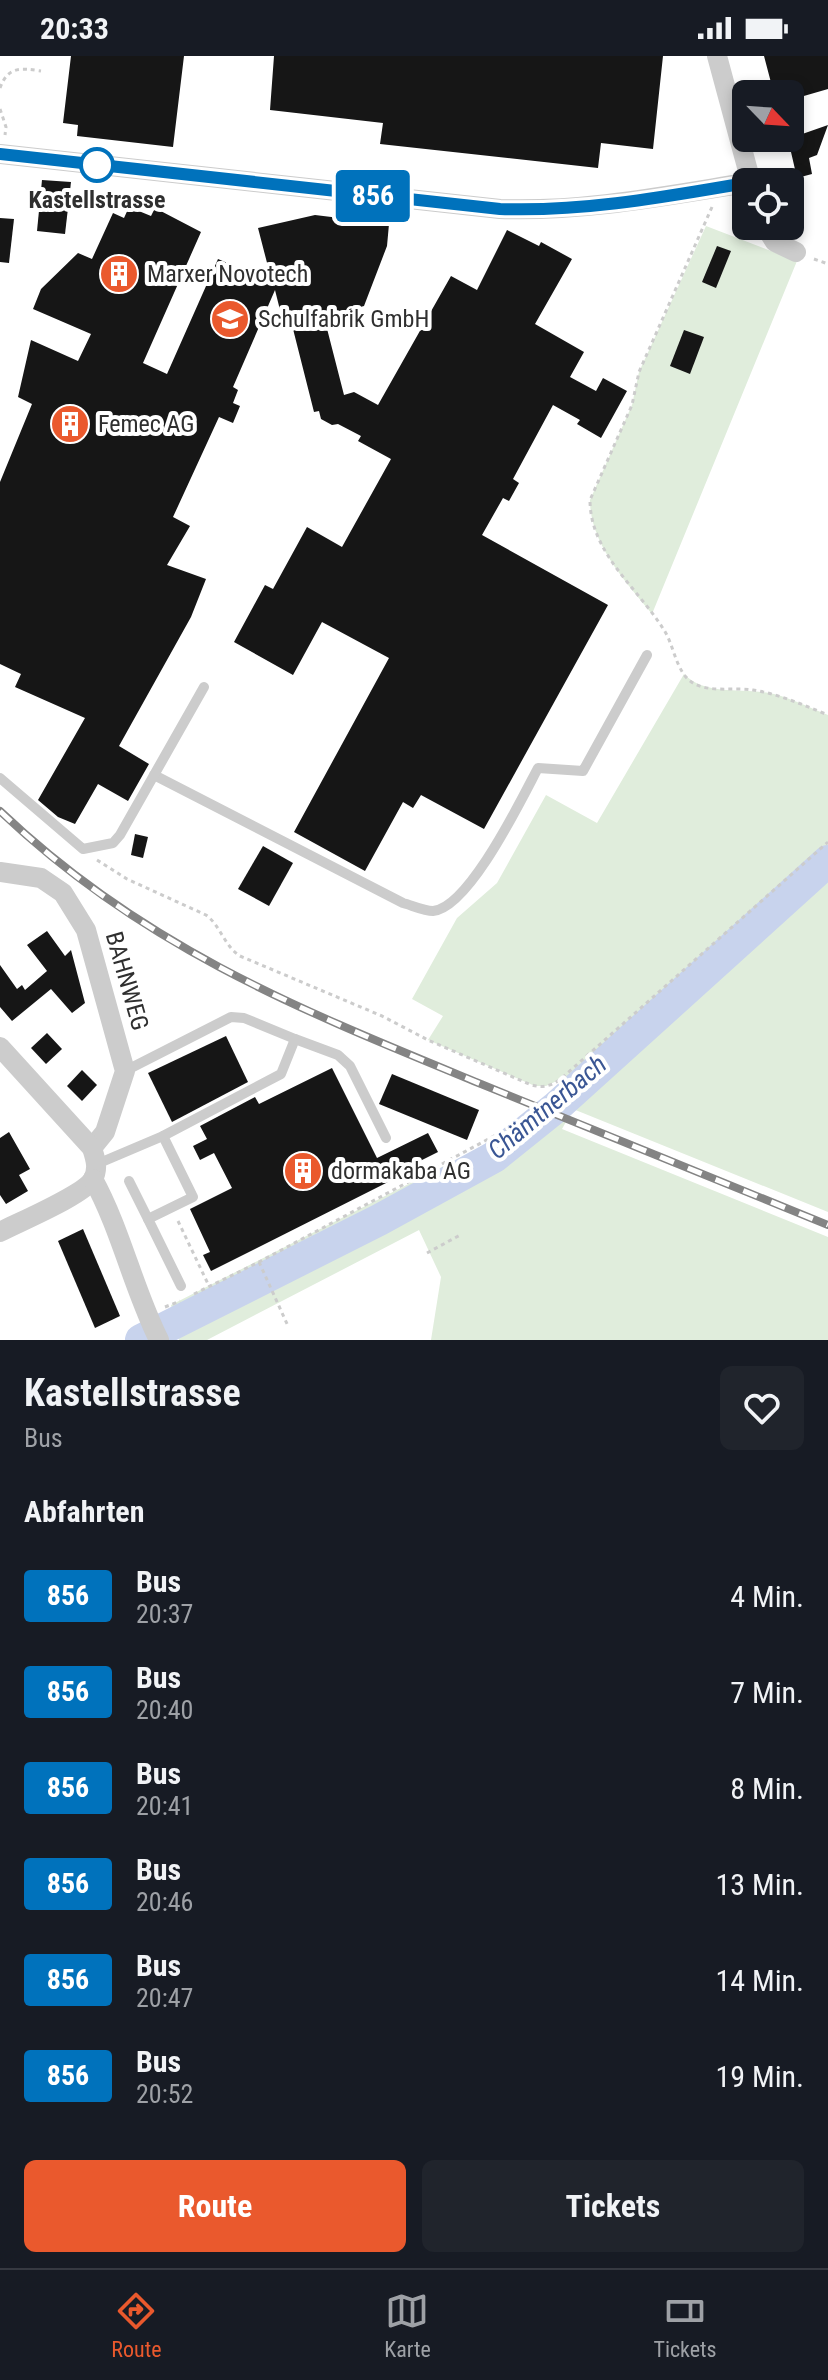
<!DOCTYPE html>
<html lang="de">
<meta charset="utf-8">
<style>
:root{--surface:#171b24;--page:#20242c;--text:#f1f3f6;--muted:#9ea1a6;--line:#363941;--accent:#ea592d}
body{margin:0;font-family:"Roboto Condensed",sans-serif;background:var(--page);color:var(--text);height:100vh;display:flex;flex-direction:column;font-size:30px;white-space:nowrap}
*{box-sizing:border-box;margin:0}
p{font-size:26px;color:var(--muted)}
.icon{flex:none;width:44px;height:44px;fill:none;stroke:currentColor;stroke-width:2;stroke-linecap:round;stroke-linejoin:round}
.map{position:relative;height:1284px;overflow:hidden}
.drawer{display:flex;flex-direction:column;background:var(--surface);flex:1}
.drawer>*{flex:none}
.badge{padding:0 16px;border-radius:6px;font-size:28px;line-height:52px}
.needle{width:52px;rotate:115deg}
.fabs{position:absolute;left:732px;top:24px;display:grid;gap:16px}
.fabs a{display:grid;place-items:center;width:72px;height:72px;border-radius:12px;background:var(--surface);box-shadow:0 4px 12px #0003;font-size:40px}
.map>.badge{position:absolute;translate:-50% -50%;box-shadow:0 0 0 4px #fff}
h2{padding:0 24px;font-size:30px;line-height:72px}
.round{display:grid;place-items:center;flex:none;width:84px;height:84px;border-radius:12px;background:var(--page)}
.overview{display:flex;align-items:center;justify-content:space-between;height:136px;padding:0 24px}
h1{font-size:38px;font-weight:700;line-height:60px}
.primary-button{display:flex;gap:16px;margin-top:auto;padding:16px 24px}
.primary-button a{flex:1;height:92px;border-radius:12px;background:var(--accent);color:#fff;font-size:32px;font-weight:700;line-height:92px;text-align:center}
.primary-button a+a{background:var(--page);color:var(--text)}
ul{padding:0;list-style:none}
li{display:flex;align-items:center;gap:24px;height:96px;padding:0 24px}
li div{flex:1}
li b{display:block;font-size:30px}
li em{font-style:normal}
li .badge{min-width:88px;font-weight:700;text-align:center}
.status{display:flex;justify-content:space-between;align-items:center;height:56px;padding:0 40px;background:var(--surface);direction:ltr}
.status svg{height:22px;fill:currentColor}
.dock{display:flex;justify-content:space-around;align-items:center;height:112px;border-top:2px solid var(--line);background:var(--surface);font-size:22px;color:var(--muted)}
.dock a{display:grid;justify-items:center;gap:4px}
.dock .active{color:var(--accent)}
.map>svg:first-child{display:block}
</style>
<div class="status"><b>20:33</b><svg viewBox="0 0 49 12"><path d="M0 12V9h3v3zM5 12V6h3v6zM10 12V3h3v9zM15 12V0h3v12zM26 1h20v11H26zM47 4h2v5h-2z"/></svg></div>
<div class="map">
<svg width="828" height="1284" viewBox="0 0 828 1284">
<rect width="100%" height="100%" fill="#fff"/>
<g fill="#e0eddc">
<path d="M 706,170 L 797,205 L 652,558 C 626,526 590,488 590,444 L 632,349 L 639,316 Z"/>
<path d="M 684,618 C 706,641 745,631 774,638 C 793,643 810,652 828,659 L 828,1156 L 573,1053 L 562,1073 L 828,1181 L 828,1284 L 431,1284 L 441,1221 L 419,1174 L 207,1284 L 179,1284 L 171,1249 L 534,1064 C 548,1052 561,1041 563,1022 L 546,1030 L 535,1030 L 428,984 L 443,960 L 412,943 L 457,862 L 497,827 L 546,739 L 597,767 Z"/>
</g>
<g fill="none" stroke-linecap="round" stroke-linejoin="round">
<path stroke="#c8d3ed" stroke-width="32" d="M 141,1284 L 379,1164 L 494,1101 L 555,1052 L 828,805"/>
</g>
<g fill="#161616">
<path d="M 71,0 L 184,0 L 173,91 L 77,80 L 78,69 L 63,67 Z"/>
<path d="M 274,0 L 663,0 L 653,93 L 601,87 L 598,112 L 380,88 L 383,67 L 270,54 Z"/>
<path d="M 764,0 L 828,0 L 828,33 L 790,44 L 790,38 L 774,38 Z"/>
<path d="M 828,69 L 817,99 L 809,102 L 812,118 L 797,122 L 788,83 Z"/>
<path d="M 42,124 L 71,126 L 65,178 L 37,175 Z"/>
<path d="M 129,151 L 151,160 L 155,152 L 201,176 L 143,307 L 167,318 L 218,203 L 272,226 L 258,172 L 315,159 L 389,168 L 387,190 L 364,250 L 324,261 L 344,339 L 354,336 L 378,349 L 451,220 L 477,234 L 507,174 L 539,190 L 541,186 L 572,203 L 535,268 L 584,296 L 570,321 L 596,335 L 603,322 L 627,335 L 601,382 L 577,368 L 580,364 L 553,349 L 513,423 L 519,427 L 509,445 L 503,442 L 482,479 L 608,549 L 484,773 L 421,739 L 413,752 L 403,746 L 365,815 L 294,776 L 389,602 L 322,566 L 293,619 L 234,586 L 265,529 L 273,533 L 307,471 L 342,491 L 391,403 L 358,385 L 361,380 L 338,368 L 332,369 L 321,363 L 319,355 L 314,356 L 292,269 L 287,270 L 284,256 L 281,258 L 275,234 L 233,331 L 238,334 L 233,347 L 240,350 L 233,367 L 219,361 L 173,461 L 190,470 L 167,509 L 206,523 L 191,561 L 119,690 L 149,708 L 128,745 L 98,728 L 75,768 L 58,761 L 38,744 L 85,662 L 15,631 L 21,618 L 0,608 L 0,426 L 32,348 L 18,341 L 31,284 L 78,305 L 91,278 L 33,253 L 41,233 L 78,197 L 92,203 L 113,157 L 124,162 Z"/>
<path d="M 0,162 L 14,163 L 9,207 L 0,206 Z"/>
<path d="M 717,190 L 731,195 L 716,232 L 702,226 Z"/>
<path d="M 684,274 L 704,281 L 690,318 L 670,310 Z"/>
<path d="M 135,778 L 148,781 L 143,802 L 131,799 Z"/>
<path d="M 263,790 L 293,807 L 269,850 L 238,833 Z"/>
<path d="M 47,875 L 65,900 L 71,894 L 85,947 L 72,957 L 51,933 L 12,965 L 0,951 L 0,909 L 17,933 L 22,929 L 25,934 L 47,915 L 27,889 Z"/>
<path d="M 47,977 L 62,993 L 46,1008 L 31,992 Z"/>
<path d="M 226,980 L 248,1026 L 172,1066 L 148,1017 Z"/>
<path d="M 332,1012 L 377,1102 L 428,1077 L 438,1096 L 396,1117 L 398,1121 L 211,1215 L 203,1199 L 210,1196 L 190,1153 L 232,1132 L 214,1097 L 200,1104 L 193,1090 L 207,1083 L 200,1070 L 255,1041 L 259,1048 Z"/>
<path d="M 82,1014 L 97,1029 L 82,1045 L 67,1030 Z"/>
<path d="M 392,1018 L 479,1054 L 467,1084 L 379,1048 Z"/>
<path d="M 9,1076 L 30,1113 L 19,1119 L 28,1135 L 6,1148 L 0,1139 L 0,1082 Z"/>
<path d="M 83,1173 L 120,1260 L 95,1272 L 58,1185 Z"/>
</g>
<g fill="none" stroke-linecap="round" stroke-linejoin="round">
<g stroke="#ccc" stroke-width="3" stroke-dasharray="4 4" stroke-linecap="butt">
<path d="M 0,32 C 8,10 21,12 41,15"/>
<path d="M 0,53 L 6,71 L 5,79"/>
<path d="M 741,146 L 746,153"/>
<path d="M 712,151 L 639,316 L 632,349 L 590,444 C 590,497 638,532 664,574 C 674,589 676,617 693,627 C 710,637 734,631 753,634 C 779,638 803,649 828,659"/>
<path d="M 814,203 L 828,208"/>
<path d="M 97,804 L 127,823 L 206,859 C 221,870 224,890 240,900 L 382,960 L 428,984 L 529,1028 C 542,1033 553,1030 563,1021 L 828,786"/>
<path d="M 178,1165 L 209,1230"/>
<path d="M 427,1197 L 462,1178"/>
<path d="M 259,1206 L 288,1270"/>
<path d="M 194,1238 L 259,1206 L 509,1072 C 537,1064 558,1052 563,1021"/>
<path d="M 165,1251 L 180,1245"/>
</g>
<g stroke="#ccc" stroke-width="10">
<path d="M 154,719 L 403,847 C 411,849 424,855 433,855 C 469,852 521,744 538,712 L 583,715 L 647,599"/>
<path d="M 0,722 L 83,793 L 113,787 L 120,779 L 204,631"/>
<path d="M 125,1015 L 231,961 L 244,962 L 295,983"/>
<path d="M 163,1080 L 193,1141 L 148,1163 L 181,1230"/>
<path d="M 97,1108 L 163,1080 L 281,1018 L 295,983 L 338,999 L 350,1010 L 386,1082"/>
<path d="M 129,1125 L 148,1163"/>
</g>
<g stroke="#ccc" stroke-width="20">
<path d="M 717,0 L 751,126"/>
<path d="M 0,98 L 500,153 C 583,156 664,140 746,127"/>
<path d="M 765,170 L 775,186 L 796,196"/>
<path d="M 0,816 L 41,822 L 63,837 L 86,874 L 125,1015 L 105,1076 L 92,1092"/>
<path d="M 0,991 L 92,1092 C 95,1102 99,1112 93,1123 C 84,1139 19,1166 0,1176"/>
<path d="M 93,1123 C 121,1174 133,1232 159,1284"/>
</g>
<g stroke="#848484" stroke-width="8">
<path id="rail" d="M 0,755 C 144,892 301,954 481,1028 C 597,1075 712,1122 828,1169"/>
</g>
<use href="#rail" stroke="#fff" stroke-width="5" stroke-dasharray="15" stroke-linecap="butt"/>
</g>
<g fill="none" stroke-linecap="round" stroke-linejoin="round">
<g stroke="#fff" stroke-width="18">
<path id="line" d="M 0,98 L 500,153 C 583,156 664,141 746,127"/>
</g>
<use href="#line" stroke="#0072bc" stroke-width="12"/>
</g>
<defs>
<g id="building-disc" transform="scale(2)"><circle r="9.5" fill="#ea592d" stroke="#fff"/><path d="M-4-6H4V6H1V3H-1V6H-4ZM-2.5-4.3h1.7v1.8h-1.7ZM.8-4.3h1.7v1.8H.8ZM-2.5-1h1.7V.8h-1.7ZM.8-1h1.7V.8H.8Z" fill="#fff"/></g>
<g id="school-disc" transform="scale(2)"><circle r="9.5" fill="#ea592d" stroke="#fff"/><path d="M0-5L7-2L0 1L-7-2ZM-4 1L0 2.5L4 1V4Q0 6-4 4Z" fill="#fff"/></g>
</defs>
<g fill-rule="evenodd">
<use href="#building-disc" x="119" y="218"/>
<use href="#school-disc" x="230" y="263"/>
<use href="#building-disc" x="70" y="368"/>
<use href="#building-disc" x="303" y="1115"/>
</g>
<circle fill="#fff" stroke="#0072bc" stroke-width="4" cx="97" cy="109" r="16"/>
<g text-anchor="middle" stroke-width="8" stroke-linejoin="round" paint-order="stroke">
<g font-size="24" font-weight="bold" fill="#2f2f2f" stroke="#fff">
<text x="97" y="152">Kastellstrasse</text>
</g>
<g font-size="24" fill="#2f2f2f" stroke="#fff" text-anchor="start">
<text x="147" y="226">Marxer Novotech</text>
<text x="258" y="271">Schulfabrik GmbH</text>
<text x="98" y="376">Femec AG</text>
<text x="331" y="1123">dormakaba AG</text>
</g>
<g font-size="24" fill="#2f2f2f" stroke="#fff">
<text transform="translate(127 925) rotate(74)" y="8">BAHNWEG</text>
</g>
<g font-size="26" font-style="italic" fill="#3a5694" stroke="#fff">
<text transform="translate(547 1051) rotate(-40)" y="9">Chämtnerbach</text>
</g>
</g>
</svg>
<div class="fabs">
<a><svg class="needle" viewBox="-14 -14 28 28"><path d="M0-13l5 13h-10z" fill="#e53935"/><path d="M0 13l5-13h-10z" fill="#9ea1a6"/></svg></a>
<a><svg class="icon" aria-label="locate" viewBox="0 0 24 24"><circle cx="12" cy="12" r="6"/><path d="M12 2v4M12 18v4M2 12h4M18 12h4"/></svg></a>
</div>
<b class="badge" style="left:373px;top:140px;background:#0072bc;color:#fff">856</b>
</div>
<section class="drawer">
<div class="overview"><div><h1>Kastellstrasse</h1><p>Bus</p></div><a class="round"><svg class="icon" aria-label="heart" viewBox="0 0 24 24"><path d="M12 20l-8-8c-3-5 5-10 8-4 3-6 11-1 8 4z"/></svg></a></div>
<h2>Abfahrten</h2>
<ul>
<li><span class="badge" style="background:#0072bc;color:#fff">856</span><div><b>Bus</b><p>20:37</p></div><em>4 Min.</em></li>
<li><span class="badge" style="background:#0072bc;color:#fff">856</span><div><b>Bus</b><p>20:40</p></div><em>7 Min.</em></li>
<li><span class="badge" style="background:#0072bc;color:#fff">856</span><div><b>Bus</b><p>20:41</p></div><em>8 Min.</em></li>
<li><span class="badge" style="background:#0072bc;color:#fff">856</span><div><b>Bus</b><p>20:46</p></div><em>13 Min.</em></li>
<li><span class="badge" style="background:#0072bc;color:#fff">856</span><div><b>Bus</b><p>20:47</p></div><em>14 Min.</em></li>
<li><span class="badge" style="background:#0072bc;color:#fff">856</span><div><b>Bus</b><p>20:52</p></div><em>19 Min.</em></li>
</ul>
<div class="primary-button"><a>Route</a><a>Tickets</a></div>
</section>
<nav class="dock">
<a class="active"><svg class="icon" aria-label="directions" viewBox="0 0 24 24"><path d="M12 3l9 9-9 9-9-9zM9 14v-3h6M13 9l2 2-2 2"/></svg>Route</a>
<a><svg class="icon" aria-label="map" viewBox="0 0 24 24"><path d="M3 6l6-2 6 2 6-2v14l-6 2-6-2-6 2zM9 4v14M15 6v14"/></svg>Karte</a>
<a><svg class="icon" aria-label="tickets" viewBox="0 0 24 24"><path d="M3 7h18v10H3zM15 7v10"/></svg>Tickets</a>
</nav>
